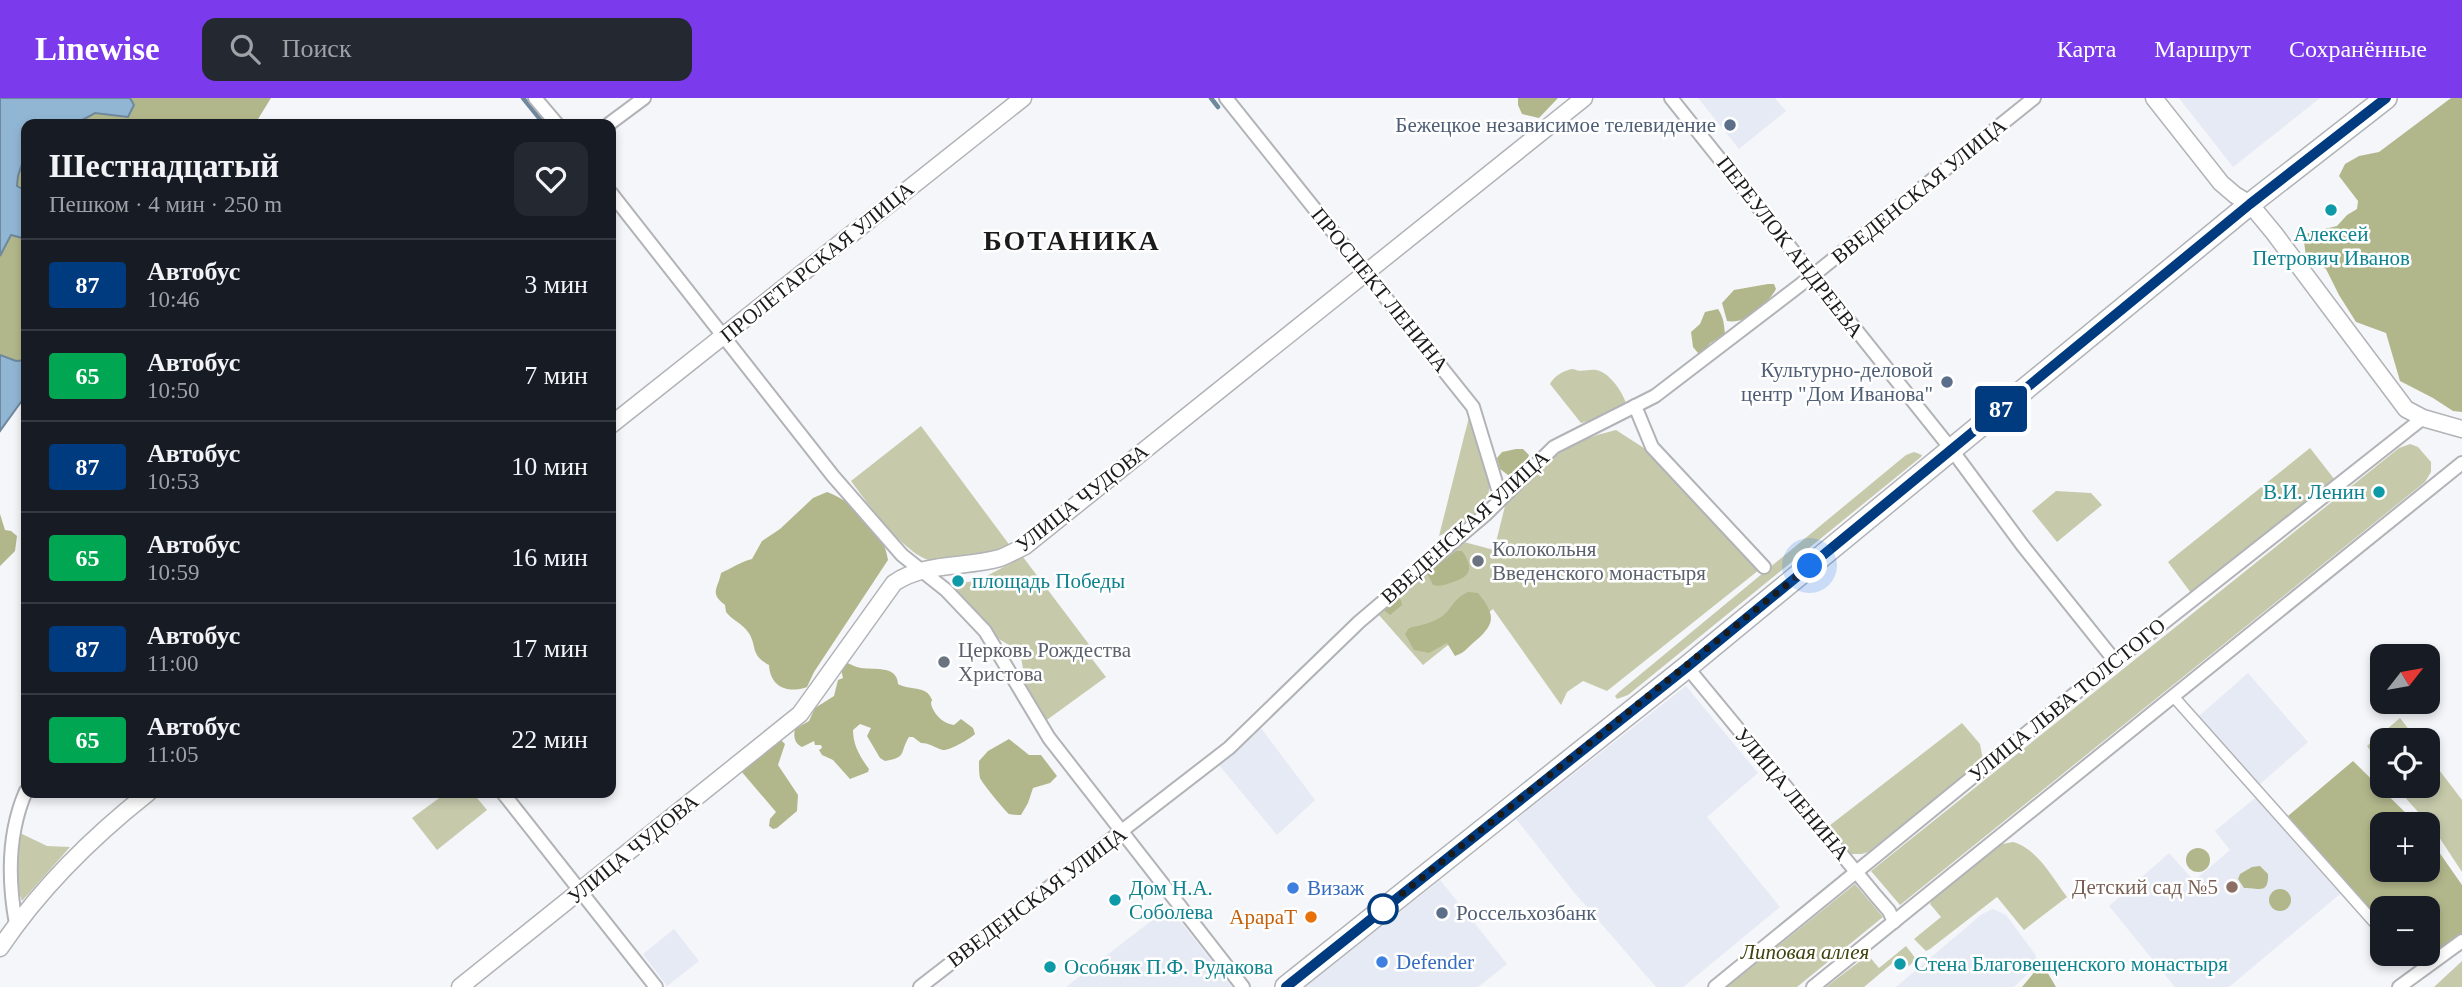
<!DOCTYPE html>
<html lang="ru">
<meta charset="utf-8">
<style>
:root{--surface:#171b24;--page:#242831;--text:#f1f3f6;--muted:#9ea1a6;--line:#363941;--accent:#7c3aed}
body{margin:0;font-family:"Times New Roman",serif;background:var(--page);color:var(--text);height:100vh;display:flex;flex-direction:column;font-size:26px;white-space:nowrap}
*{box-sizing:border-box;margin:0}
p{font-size:23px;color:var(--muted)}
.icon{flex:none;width:38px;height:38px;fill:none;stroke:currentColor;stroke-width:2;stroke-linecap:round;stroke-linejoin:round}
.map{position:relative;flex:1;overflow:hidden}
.details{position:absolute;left:21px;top:21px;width:595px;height:679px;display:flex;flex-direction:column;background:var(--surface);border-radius:14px;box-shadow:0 4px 10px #0003}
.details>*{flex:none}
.badge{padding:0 14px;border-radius:5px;font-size:24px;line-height:46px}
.needle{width:46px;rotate:59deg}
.buttons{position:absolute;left:2370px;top:546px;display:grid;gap:14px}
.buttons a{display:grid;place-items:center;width:70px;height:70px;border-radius:14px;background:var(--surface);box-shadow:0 4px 10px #0003;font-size:35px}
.you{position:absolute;width:35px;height:35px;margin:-18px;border:5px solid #fff;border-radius:50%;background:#1a73e8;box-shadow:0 0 0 10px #1a73e833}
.map>.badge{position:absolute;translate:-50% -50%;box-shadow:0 0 0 4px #fff}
.round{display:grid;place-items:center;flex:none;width:74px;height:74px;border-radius:14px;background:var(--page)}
.overview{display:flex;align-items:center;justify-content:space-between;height:119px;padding:0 28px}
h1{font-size:33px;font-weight:800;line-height:52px}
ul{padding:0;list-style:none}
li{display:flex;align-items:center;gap:21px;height:91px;padding:0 28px;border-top:2px solid var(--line)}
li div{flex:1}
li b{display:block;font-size:26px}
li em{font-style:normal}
li .badge{min-width:77px;font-weight:700;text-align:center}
header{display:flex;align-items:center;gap:42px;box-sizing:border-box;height:98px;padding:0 35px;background:var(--accent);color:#fff}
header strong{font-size:33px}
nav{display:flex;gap:38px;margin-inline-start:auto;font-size:24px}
.search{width:490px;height:63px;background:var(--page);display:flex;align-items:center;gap:18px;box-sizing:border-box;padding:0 24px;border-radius:14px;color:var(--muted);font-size:26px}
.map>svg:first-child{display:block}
</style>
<header>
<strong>Linewise</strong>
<div class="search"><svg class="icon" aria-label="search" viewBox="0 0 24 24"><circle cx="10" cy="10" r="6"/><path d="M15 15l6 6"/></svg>Поиск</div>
<nav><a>Карта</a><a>Маршрут</a><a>Сохранённые</a></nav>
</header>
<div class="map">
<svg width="2462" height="889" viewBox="0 0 2462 889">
<rect width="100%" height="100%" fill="#f5f6fa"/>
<g fill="#e6eaf4">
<path d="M 1698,0 L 1775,0 L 1786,13 L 1739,51 Z"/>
<path d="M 2179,0 L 2320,0 L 2233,69 Z"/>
<path d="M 2248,575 L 2308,644 L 2259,687 L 2199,618 Z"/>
<path d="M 1686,588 L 1758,675 L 1707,719 L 1780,809 L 1683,889 L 1656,889 L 1573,793 L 1516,721 Z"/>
<path d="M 1261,630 L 1315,702 L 1277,737 L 1219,667 Z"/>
<path d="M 2255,700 L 2340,796 L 2229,889 L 2175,889 L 2109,808 L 2169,755 L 2194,783 L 2230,752 L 2215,733 Z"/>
<path d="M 1440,782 L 1507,866 L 1478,889 L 1305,889 Z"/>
<path d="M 1169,809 L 1232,889 L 1066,889 Z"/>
<path d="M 1993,811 L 2006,817 L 2035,856 L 2037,862 L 2034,870 L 2014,889 L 1896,889 L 1982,816 Z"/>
<path d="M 674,831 L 699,863 L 667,888 L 643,856 Z"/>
</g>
<g fill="#c6caab">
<path d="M 1573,271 C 1582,275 1587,271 1596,272 C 1609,274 1622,293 1626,305 L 1597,321 L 1581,325 L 1550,286 C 1554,278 1564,272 1573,271 Z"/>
<path d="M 1469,319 L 1490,387 C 1487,414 1461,428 1439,438 Z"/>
<path d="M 921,328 L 1011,449 C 995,454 946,467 931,463 C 904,456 868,406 851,383 Z"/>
<path d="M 1616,332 L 1647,352 L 1759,472 L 1607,593 L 1583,583 L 1567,594 L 1561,607 L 1493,511 L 1423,567 L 1378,516 L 1448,455 L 1464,444 L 1494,452 L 1506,404 L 1525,389 L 1540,368 L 1573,346 L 1597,337 Z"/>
<path d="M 2410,346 L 2418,349 L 2431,364 L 2431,374 L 2425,384 L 1900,807 L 1871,773 L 2399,350 Z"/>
<path d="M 2310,350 L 2335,382 L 2191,495 L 2168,464 Z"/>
<path d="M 1914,354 L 1922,357 L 1921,359 L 1628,597 L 1617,601 L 1615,598 L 1619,594 L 1906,357 Z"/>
<path d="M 2056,393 L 2091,395 L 2102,407 L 2057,444 L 2032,413 Z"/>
<path d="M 1023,459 L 1094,553 L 1089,557 L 1106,579 L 1044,624 L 1026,587 L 1020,554 L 994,538 L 982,521 L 955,491 L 959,485 L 977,483 Z"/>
<path d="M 2400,620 L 2417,642 L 2382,642 L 2382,669 L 2367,648 Z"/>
<path d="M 1962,625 L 1980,646 L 1983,662 L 1868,754 L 1862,756 L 1851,756 L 1829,728 Z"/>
<path d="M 2427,656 L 2462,702 L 2462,774 L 2435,733 L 2395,688 L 2427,688 Z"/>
<path d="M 446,695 L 473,695 L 487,712 L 437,752 L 412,720 Z"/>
<path d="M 18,734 L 47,748 L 70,749 L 22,803 L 16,785 Z"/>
<path d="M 2013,744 C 2037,750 2053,781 2067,799 L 2024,832 L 1997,799 L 1930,851 L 1926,853 L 1914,841 L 1941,819 L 1930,806 L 1932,802 L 1997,747 Z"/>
<path d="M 1855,786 L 1883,819 L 1797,889 L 1727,889 Z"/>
<path d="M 1906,848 L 1916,861 L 1909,868 L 1901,858 L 1864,889 L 1826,889 L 1868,857 L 1879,870 Z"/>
<path d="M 2462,863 L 2462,889 L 2434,889 Z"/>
</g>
<g fill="#b2b78b">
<path d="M 130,0 L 271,0 L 255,26 L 75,26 L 95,15 L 128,19 L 134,7 Z"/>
<path d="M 1518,0 L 1558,0 L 1539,20 L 1522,16 L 1518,7 Z"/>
<path d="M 2451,0 L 2462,0 L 2462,314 L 2453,313 L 2433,300 L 2400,283 L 2386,235 L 2356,224 L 2339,197 L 2326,171 L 2306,158 L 2304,144 L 2308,135 L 2337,128 L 2347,117 L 2357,111 L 2358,103 L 2339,78 L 2345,66 L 2359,58 L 2379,54 Z"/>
<path d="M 26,54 L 26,93 L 17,89 L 18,78 Z"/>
<path d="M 11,137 L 26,141 L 26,262 L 16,263 L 0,257 L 0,158 Z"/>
<path d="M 1768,186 L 1774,186 L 1776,191 C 1768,206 1745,227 1727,223 L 1722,205 L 1734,192 Z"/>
<path d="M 1718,211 C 1724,220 1724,227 1725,236 L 1709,246 L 1708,253 L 1704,256 L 1698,255 L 1693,249 L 1691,234 L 1700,226 L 1705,214 Z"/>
<path d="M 1516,351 L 1523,351 L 1529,357 C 1524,370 1521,374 1508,377 L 1500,371 L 1497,360 L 1502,354 Z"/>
<path d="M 827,394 C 854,404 884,432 888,462 L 814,574 L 807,589 C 788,596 770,589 769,567 C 749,556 758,548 748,534 C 743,526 732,522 726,514 L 725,507 C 709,495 718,491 721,475 C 732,470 740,464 752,461 L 762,443 L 780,431 L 813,400 Z"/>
<path d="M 0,416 L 5,432 L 11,433 L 17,438 L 15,453 L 0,468 Z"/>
<path d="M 1456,453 L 1462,453 C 1472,467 1473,477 1456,483 C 1447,486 1442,489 1433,487 L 1427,475 L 1441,459 L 1446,461 Z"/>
<path d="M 1468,494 L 1478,495 C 1497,518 1495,527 1473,545 C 1466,551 1464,555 1455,558 L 1447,545 L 1429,555 L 1414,552 L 1405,536 L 1409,530 C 1421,527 1438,524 1447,514 C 1454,505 1457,499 1468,494 Z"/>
<path d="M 1392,500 L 1397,500 L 1401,502 L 1402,507 L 1390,517 L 1381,510 Z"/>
<path d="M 845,564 C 851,566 855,569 861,570 C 874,572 897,567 898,586 C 908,592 924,588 930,598 C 935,606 929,600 932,609 C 936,619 945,626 954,627 L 961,621 L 973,630 L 975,636 C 970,641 949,653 943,652 C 935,650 930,645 921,645 L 913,639 L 909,639 C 899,655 908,659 885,663 L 880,660 L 867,638 L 871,630 L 860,626 L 853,632 C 853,647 860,659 869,671 L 868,674 L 850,681 L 833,662 L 822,657 L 819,652 L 822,650 L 821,647 L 815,647 L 814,643 L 802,649 C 795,646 793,639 795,631 L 809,623 L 815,610 L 834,598 L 838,582 L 843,580 L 840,567 Z"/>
<path d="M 779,640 L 785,646 L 778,667 L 798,697 L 797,713 L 777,730 L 773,731 L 769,728 L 770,721 L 776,714 L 741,673 Z"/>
<path d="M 1009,641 L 1029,657 L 1041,657 L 1057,678 L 1050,685 L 1033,690 L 1028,705 L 1021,717 C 1017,717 1013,717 1009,716 C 1005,713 982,685 980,680 C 979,676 979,669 979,663 L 988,653 Z"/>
<path d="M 2353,663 L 2417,726 L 2382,726 L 2382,772 L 2427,772 L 2427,737 L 2462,787 L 2462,838 L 2415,870 L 2407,856 L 2427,856 L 2427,810 L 2382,810 L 2382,824 L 2288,718 Z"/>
<circle cx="2198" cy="762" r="12"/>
<path d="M 2260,768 L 2268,776 C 2269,798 2257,789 2244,790 L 2238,781 L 2240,776 L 2252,769 Z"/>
<circle cx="2280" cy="802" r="11"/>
<path d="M 2041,870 L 2046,872 L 2056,889 L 2022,889 L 2036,872 Z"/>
</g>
<g fill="#91b6d4" stroke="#6e889d" stroke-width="2">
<path d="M 0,0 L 130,0 L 134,7 L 128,19 L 95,15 L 75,26 L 26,26 L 26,54 L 18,78 L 17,88 L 26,93 L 26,141 L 11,137 L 0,158 Z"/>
<path d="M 0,257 L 16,263 L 26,262 L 26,297 L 0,333 Z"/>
</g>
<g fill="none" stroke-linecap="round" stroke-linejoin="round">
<g stroke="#6e889d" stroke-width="4.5">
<path d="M 523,0 L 544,26"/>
<path d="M 1211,0 L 1218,9"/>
</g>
<g stroke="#b2b3b7" stroke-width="13">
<path id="pedestrian" d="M 2173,598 L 2382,833"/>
</g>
<g stroke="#b2b3b7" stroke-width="16">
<g id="minor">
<path d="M 535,0 L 557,26"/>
<path d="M 1226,0 L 1473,309 L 1501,401"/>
<path d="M 1671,0 L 1952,352 L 2023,448 L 2115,563"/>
<path d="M 609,26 L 644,0"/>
<path d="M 611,95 L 833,378 L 902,457 L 946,492 L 985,533 L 1049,640 L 1243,889"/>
<path d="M 1635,308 L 1652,349 L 1764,469"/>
<path d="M 1687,569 L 1876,798 L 1889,813 L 1894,824"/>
<path d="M 503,695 L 656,889"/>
<path d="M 16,826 C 8,782 8,734 26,693"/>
<path d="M 920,889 L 1229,650 L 1359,524 L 1485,417 L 1554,349 L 1655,298 L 1821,171 L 2034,0"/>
<path d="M 1715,889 L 2115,563 L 2423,320"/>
<path d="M 1813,889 L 2462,365"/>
<path d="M 2399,889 L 2462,843"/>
</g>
</g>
<g stroke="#b2b3b7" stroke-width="19">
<g id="tertiary">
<path d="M 2154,0 L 2221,85 L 2235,97 L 2250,106 L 2274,135 L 2406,311 L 2423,320 L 2462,331"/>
<path d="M 611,327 L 1023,0"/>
<path d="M 0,850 C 41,789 91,740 148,695"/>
<path d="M 460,889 L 800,616 L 894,485 C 925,464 964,470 1000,460 C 1008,457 1017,452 1025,448 L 1584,0"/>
</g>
</g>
<g stroke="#b2b3b7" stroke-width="24">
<path id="primary" d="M 1286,889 L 1687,569 L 2250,106 L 2386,0"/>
</g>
<use href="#pedestrian" stroke="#fff" stroke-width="10"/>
<use href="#minor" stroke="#fff" stroke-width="12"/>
<use href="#tertiary" stroke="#fff" stroke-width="16"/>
<use href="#primary" stroke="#fff" stroke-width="21"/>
</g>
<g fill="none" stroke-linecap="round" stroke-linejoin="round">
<g stroke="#fff" stroke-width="16">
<path id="line" d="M 1286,889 L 1687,569 L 2250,106 L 2386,0"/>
</g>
<use href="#line" stroke="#003b80" stroke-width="10"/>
<path stroke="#1b1b1c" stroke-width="7" stroke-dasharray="0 12.6" d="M 1383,811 L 1810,468"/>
</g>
<g fill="#5c6f8a" stroke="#fff" stroke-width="2.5">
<circle cx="1730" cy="27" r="7"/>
<circle cx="1947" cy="284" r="7"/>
<circle cx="1442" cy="815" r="7"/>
</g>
<g fill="#0f9aa8" stroke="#fff" stroke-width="2.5">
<circle cx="2331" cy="112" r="7"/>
<circle cx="2379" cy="394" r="7"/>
<circle cx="958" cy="483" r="7"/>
<circle cx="1115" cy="802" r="7"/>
<circle cx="1900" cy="866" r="7"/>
<circle cx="1050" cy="869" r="7"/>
</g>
<g fill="#6b7280" stroke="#fff" stroke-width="2.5">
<circle cx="1478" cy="463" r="7"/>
<circle cx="944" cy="564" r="7"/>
</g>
<circle fill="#8d6e63" stroke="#fff" stroke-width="2.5" cx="2232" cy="789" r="7"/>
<g fill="#3f7fe0" stroke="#fff" stroke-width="2.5">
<circle cx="1293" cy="790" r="7"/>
<circle cx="1382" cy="864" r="7"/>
</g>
<circle fill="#fff" stroke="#003b80" stroke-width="3.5" cx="1383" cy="811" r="14"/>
<circle fill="#e8710a" stroke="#fff" stroke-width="2.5" cx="1311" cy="819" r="7"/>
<g text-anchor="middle" stroke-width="5" stroke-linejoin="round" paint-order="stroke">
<g font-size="21" fill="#4e5e75" stroke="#fff" text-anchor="end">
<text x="1716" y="34">Бежецкое независимое телевидение</text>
<text x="1933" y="279">Культурно-деловой<tspan x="1933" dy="24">центр "Дом Иванова"</tspan></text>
<text x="1456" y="822" text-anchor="start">Россельхозбанк</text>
</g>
<g font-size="21" fill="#1b1b1c" stroke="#fff">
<text transform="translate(1919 93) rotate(-39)" y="7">ВВЕДЕНСКАЯ УЛИЦА</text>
<text transform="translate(1790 149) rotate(52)" y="7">ПЕРЕУЛОК АНДРЕЕВА</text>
<text transform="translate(817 164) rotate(-39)" y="7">ПРОЛЕТАРСКАЯ УЛИЦА</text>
<text transform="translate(1380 192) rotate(51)" y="7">ПРОСПЕКТ ЛЕНИНА</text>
<text transform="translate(1082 400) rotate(-38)" y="7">УЛИЦА ЧУДОВА</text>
<text transform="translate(1465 429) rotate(-42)" y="7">ВВЕДЕНСКАЯ УЛИЦА</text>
<text transform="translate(2067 602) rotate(-39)" y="7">УЛИЦА ЛЬВА ТОЛСТОГО</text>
<text transform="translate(1792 696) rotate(50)" y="7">УЛИЦА ЛЕНИНА</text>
<text transform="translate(633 751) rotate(-39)" y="7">УЛИЦА ЧУДОВА</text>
<text transform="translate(1037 799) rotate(-37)" y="7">ВВЕДЕНСКАЯ УЛИЦА</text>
</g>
<g font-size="21" fill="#0d838f" stroke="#fff" text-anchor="start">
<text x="2331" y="143" text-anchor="middle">Алексей<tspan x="2331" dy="24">Петрович Иванов</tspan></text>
<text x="2365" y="401" text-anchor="end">В.И. Ленин</text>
<text x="972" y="490">площадь Победы</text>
<text x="1129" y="797">Дом Н.А.<tspan x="1129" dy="24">Соболева</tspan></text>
<text x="1914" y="873">Стена Благовещенского монастыря</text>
<text x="1064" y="876">Особняк П.Ф. Рудакова</text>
</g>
<g font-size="21" fill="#5b616d" stroke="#fff" text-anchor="start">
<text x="1492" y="458">Колокольня<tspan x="1492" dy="24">Введенского монастыря</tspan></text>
<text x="958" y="559">Церковь Рождества<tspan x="958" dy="24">Христова</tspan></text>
</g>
<g font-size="21" fill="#785e54" stroke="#fff" text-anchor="end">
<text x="2218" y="796">Детский сад №5</text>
</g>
<g font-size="21" fill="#366cbe" stroke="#fff" text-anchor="start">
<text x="1307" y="797">Визаж</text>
<text x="1396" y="871">Defender</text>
</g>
<g font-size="21" fill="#c56008" stroke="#fff" text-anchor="end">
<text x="1297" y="826">АрараТ</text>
</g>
<g font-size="21" font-style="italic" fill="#40430f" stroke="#fff">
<text x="1805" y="861">Липовая аллея</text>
</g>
<g font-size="28" font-weight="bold" letter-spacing="2" fill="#1b1b1c" stroke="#fff">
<text x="1072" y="152">БОТАНИКА</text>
</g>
</g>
</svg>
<div class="buttons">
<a><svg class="needle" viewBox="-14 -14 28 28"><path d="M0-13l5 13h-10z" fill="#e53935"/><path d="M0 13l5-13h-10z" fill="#9ea1a6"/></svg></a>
<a><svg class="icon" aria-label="locate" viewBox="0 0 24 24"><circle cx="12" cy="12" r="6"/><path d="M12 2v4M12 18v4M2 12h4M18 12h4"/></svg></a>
<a>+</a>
<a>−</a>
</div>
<div class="you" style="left:1810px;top:468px"></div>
<b class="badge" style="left:2001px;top:311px;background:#003b80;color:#fff">87</b>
<section class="details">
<div class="overview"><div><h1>Шестнадцатый</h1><p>Пешком · 4 мин · 250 m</p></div><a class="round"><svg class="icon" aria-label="heart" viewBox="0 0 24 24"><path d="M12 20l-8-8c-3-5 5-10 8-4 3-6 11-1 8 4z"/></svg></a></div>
<ul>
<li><span class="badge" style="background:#003b80;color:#fff">87</span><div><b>Автобус</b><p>10:46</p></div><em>3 мин</em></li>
<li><span class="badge" style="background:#00a651;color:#fff">65</span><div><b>Автобус</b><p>10:50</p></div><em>7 мин</em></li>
<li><span class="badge" style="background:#003b80;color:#fff">87</span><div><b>Автобус</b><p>10:53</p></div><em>10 мин</em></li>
<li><span class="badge" style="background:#00a651;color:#fff">65</span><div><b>Автобус</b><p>10:59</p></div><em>16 мин</em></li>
<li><span class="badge" style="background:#003b80;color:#fff">87</span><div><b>Автобус</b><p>11:00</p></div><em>17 мин</em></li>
<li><span class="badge" style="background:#00a651;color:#fff">65</span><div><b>Автобус</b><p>11:05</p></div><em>22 мин</em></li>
</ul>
</section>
</div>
